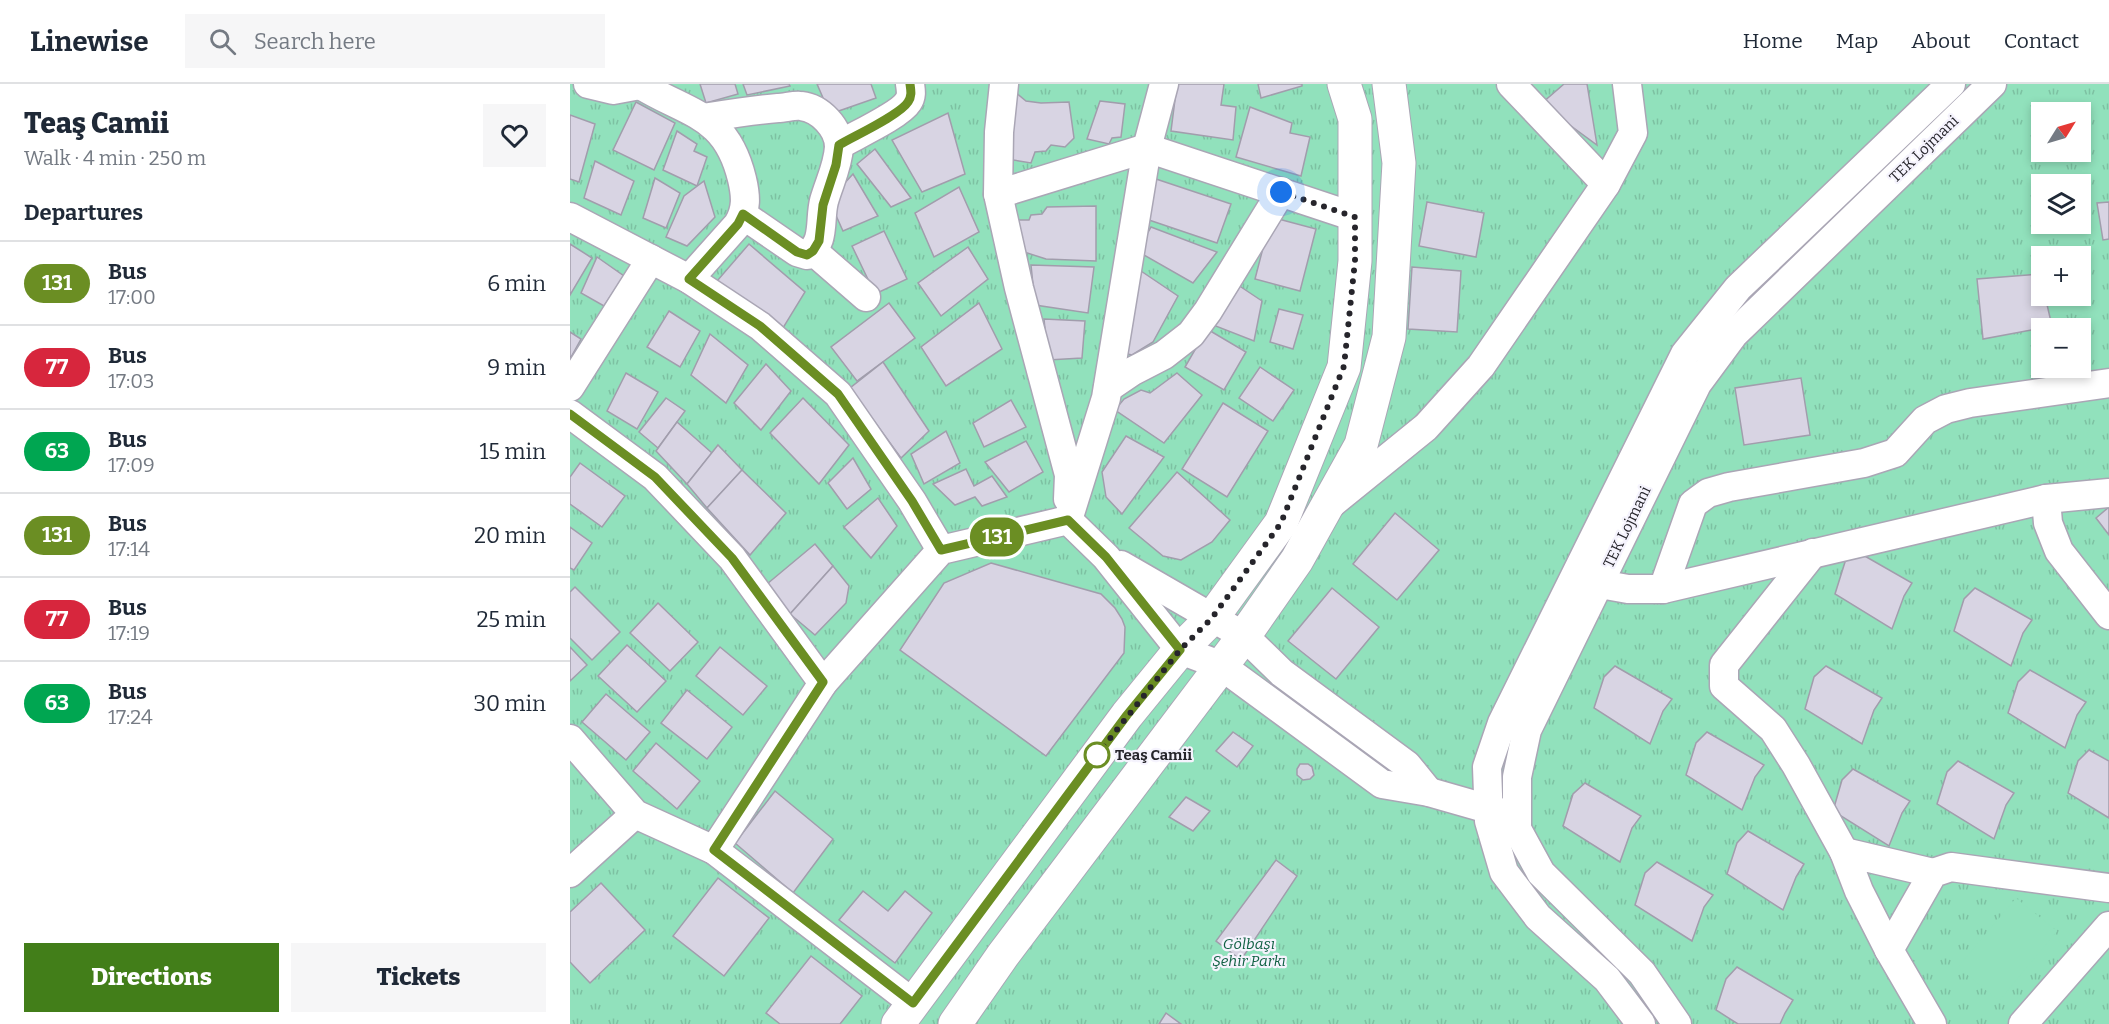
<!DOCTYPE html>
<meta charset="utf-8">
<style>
:root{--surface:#fff;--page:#f6f6f7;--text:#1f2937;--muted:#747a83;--line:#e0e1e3;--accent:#427e19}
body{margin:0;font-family:Bitter,serif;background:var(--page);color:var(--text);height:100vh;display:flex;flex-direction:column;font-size:22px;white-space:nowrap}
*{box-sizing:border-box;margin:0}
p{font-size:20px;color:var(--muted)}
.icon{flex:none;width:33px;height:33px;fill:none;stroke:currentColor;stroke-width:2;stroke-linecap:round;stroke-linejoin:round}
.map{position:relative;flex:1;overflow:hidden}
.panel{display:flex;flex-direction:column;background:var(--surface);width:570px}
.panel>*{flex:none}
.badge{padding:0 12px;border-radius:20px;font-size:21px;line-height:39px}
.needle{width:39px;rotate:53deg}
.controls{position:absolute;left:1461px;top:18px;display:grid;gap:12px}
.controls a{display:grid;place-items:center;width:60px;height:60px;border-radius:0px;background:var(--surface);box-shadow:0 3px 9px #0003;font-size:30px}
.you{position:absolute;width:30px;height:30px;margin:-15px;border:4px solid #fff;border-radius:50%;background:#1a73e8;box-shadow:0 0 0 9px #1a73e833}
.map>.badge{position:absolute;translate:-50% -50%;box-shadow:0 0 0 3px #fff}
h2{padding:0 24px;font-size:22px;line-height:54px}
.round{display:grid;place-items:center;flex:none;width:63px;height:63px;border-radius:0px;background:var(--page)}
.summary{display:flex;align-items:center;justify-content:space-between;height:102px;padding:0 24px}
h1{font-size:28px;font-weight:800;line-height:45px}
.primary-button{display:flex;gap:12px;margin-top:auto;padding:12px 24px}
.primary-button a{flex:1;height:69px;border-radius:0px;background:var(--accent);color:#fff;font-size:24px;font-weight:800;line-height:69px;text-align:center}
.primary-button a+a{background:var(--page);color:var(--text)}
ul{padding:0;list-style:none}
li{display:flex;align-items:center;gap:18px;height:84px;padding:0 24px;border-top:2px solid var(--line)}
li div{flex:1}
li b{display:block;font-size:22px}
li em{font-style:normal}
li .badge{min-width:66px;font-weight:700;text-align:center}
header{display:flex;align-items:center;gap:36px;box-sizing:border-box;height:84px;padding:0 30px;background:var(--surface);border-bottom:2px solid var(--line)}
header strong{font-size:28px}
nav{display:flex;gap:33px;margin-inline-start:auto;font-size:21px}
.search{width:420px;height:54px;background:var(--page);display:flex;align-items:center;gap:15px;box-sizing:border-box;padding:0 21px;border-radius:0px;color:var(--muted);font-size:22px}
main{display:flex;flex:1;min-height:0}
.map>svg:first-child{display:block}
</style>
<header>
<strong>Linewise</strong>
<div class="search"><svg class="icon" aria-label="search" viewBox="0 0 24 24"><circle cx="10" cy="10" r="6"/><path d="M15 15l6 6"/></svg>Search here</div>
<nav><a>Home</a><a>Map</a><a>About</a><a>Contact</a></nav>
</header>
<main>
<section class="panel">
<div class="summary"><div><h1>Teaş Camii</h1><p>Walk · 4 min · 250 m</p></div><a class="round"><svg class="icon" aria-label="heart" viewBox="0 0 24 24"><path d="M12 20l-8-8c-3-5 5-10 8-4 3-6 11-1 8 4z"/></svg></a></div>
<h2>Departures</h2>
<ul>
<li><span class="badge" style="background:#6b8e23;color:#fff">131</span><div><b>Bus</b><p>17:00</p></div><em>6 min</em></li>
<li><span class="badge" style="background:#d7263d;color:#fff">77</span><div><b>Bus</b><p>17:03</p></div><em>9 min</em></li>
<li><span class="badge" style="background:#00a651;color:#fff">63</span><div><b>Bus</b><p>17:09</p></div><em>15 min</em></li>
<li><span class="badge" style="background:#6b8e23;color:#fff">131</span><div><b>Bus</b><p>17:14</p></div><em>20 min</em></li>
<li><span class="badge" style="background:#d7263d;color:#fff">77</span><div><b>Bus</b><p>17:19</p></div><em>25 min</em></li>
<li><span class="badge" style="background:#00a651;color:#fff">63</span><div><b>Bus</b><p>17:24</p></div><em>30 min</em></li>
</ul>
<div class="primary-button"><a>Directions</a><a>Tickets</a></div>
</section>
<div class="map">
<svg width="1539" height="940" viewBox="0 0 1539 940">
<defs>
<pattern id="park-tufts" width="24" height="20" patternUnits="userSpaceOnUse" patternTransform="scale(1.5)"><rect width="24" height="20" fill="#91e1bc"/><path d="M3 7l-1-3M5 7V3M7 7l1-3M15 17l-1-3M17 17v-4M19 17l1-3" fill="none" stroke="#7dc1a2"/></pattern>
</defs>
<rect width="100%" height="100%" fill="#f5f3fd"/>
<path fill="url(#park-tufts)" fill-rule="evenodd" d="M 0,0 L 1539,0 L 1539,940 L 0,940 ZM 1472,28 L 1510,28 L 1510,68 L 1472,68 ZM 1472,100 L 1510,100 L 1510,140 L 1472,140 ZM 1472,172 L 1510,172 L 1510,212 L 1472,212 ZM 1472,244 L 1510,244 L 1510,284 L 1472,284 Z"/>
<path fill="#91e1bc" d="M 1446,814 L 1487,847 L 1429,917 L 1388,883 Z"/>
<g fill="#d8d4e3" stroke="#a19dac" stroke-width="1.5">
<path d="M 130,0 L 165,0 L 168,10 L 136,19 Z"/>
<path d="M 173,0 L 219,0 L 220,2 L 177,11 Z"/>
<path d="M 247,0 L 301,0 L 306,14 L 260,30 Z"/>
<path d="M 607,0 L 654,0 L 651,21 L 666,23 L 663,56 L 601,47 Z"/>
<path d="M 688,0 L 732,0 L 732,2 L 691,14 Z"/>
<path d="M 994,0 L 1017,0 L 1027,61 L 971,20 Z"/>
<path d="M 445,8 L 456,17 L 471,19 L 499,18 L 504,54 L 495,63 L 481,61 L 476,67 L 465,68 L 461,79 L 437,75 Z"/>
<path d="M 530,17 L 555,20 L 551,53 L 542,54 L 539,60 L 517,55 Z"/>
<path d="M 66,18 L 105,39 L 84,86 L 43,66 Z"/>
<path d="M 680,23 L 722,39 L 720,49 L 740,53 L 731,92 L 666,73 Z"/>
<path d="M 378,29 L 395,90 L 352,108 L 322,56 Z"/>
<path d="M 0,31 L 25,40 L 9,98 L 0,95 Z"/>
<path d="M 107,47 L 127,60 L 124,67 L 137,73 L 127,102 L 93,86 Z"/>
<path d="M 305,65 L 341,114 L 321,123 L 287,80 Z"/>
<path d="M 25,77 L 64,97 L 51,131 L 14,114 Z"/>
<path d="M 283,90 L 308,132 L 273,147 L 259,116 Z"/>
<path d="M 85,94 L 110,109 L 96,144 L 73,134 Z"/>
<path d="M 586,95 L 661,120 L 647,159 L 573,134 Z"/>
<path d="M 134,97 L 145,133 L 117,162 L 96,153 L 114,112 Z"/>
<path d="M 389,103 L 409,148 L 364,173 L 345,129 Z"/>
<path d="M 857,118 L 914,129 L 906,173 L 849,162 Z"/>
<path d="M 1539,118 L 1539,155 L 1533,156 L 1527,119 Z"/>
<path d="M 526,122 L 526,177 L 476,175 L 451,167 L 445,136 L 459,136 L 461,131 L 472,130 L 477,123 Z"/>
<path d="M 701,133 L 746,145 L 730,207 L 685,195 Z"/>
<path d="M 581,143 L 647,168 L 623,199 L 567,167 Z"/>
<path d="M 314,147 L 337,195 L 305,210 L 282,162 Z"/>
<path d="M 0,160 L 22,174 L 0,211 Z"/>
<path d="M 179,160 L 235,208 L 213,244 L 147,197 Z"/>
<path d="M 398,163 L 418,195 L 371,232 L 348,199 Z"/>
<path d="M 27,173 L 54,192 L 34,222 L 11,209 Z"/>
<path d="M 461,181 L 524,183 L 518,229 L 465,221 Z"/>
<path d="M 565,183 L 608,212 L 583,258 L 562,271 L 549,268 Z"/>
<path d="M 842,183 L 891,187 L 887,248 L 838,245 Z"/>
<path d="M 1471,190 L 1472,212 L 1475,212 L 1482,242 L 1413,255 L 1407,195 Z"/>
<path d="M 668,201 L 692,217 L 684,257 L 643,241 Z"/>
<path d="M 319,219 L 345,254 L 287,297 L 261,263 Z"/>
<path d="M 409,219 L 432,265 L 376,302 L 351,263 Z"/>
<path d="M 709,225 L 733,231 L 723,265 L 700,258 Z"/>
<path d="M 99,227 L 130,247 L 110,283 L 77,263 Z"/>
<path d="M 474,235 L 515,237 L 512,274 L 478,276 Z"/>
<path d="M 637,245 L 676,268 L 654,306 L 615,283 Z"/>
<path d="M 0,248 L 11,255 L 0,275 Z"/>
<path d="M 140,250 L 178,281 L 156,319 L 121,291 Z"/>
<path d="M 313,278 L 359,347 L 331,374 L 280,304 Z"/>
<path d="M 196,280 L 221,307 L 191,346 L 164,319 Z"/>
<path d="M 690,283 L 724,306 L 703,337 L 669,314 Z"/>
<path d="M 56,289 L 88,308 L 67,345 L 37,327 Z"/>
<path d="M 607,289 L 632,311 L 594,359 L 545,326 L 554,315 L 571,306 L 580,309 Z"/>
<path d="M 1231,294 L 1240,351 L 1174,361 L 1165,304 Z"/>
<path d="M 96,314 L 115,327 L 88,364 L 69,348 Z"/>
<path d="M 233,314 L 279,361 L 249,400 L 200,349 Z"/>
<path d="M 441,316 L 456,343 L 414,363 L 403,339 Z"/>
<path d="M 653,319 L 698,347 L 657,413 L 612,385 Z"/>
<path d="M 107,338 L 142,369 L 117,400 L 86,367 Z"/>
<path d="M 376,347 L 390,379 L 354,400 L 341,370 Z"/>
<path d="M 556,352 L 594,373 L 552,430 L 536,413 L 532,388 Z"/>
<path d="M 456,357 L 473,388 L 439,408 L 415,378 Z"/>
<path d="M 148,361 L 172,386 L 137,424 L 117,400 Z"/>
<path d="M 283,374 L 301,405 L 277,425 L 258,399 Z"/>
<path d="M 10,379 L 55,412 L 32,443 L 0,420 L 0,393 Z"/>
<path d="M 396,385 L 404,402 L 422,392 L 437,413 L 412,422 L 405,413 L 385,421 L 363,400 Z"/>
<path d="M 172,386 L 216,429 L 180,471 L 137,424 Z"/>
<path d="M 607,388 L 660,436 L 642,458 L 611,476 L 593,472 L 559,444 Z"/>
<path d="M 308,414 L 327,442 L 301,474 L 274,443 Z"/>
<path d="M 1539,423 L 1539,451 L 1526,434 Z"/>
<path d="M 825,429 L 869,466 L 827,516 L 783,480 Z"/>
<path d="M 0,443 L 22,459 L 4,486 L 0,484 Z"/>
<path d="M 245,460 L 263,482 L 220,530 L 197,500 Z"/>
<path d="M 1286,467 L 1342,499 L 1334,512 L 1322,545 L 1265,510 L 1275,478 Z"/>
<path d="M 421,479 L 531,510 L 545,524 L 552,535 L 555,543 L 554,569 L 476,672 L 330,566 L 374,499 Z"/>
<path d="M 263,482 L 279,502 L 276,519 L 245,551 L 220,530 Z"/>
<path d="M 5,503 L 50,548 L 22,576 L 0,554 L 0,508 Z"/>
<path d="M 762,504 L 809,543 L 766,595 L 718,557 Z"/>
<path d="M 1405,504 L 1462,536 L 1453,549 L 1441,582 L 1384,547 L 1394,515 Z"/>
<path d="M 88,519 L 128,558 L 100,587 L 60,549 Z"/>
<path d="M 57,561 L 96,597 L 67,628 L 28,592 Z"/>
<path d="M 0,563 L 17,581 L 0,597 Z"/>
<path d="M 150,563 L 197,602 L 173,631 L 126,592 Z"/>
<path d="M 1045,582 L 1102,615 L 1093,627 L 1080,660 L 1024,624 L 1034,593 Z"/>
<path d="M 1256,582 L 1312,614 L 1304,626 L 1292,660 L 1235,625 L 1244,593 Z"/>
<path d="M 1460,586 L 1516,618 L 1507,631 L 1495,664 L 1438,629 L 1448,598 Z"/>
<path d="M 117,606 L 162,643 L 137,675 L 91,639 Z"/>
<path d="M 36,610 L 80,648 L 56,676 L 12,638 Z"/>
<path d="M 663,648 L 683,662 L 667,683 L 646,667 Z"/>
<path d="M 1137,648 L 1194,681 L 1185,693 L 1172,726 L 1116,691 L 1126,659 Z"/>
<path d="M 86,659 L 130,697 L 107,725 L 63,687 Z"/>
<path d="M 1519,666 L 1539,677 L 1539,734 L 1498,709 L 1508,677 Z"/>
<path d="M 1388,677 L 1444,709 L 1436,721 L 1424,755 L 1367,720 L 1377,688 Z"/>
<path d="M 730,680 L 738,680 L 742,683 L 744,691 L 740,695 L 733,696 L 727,691 L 727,685 Z"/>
<path d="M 1283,685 L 1340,717 L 1332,729 L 1319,762 L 1263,727 L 1272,696 Z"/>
<path d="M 1015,699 L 1071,732 L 1062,744 L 1050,778 L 993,742 L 1003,710 Z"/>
<path d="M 205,707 L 263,755 L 223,809 L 165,759 Z"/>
<path d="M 616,713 L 640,727 L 623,747 L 599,733 Z"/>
<path d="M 1178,747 L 1234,780 L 1226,793 L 1213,826 L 1157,790 L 1167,759 Z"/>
<path d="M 706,776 L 727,792 L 671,876 L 646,857 Z"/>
<path d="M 1087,778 L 1143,811 L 1134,823 L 1122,857 L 1065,821 L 1075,789 Z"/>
<path d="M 148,794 L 199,834 L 154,892 L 103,852 Z"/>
<path d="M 31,799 L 75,846 L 20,899 L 0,878 L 0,828 Z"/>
<path d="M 293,807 L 318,827 L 335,807 L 362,829 L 325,879 L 269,836 Z"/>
<path d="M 241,872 L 292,912 L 270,940 L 210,940 L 196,929 Z"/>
<path d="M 1167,883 L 1223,916 L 1215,929 L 1210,940 L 1168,940 L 1146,926 L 1156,895 Z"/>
<path d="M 596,929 L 611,940 L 589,940 Z"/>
</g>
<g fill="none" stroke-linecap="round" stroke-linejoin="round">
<g stroke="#aaa6b5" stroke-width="31">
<g id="minor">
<path d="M 18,0 L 43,6 L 70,1"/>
<path d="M 69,0 C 119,31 156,29 172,95 C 176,112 177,125 168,140 L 119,195"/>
<path d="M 434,0 L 429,48 L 428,110 L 449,204 L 499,391 L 498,415"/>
<path d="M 134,34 C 159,30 183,26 208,24 C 215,24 224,21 231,22 C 250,24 269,44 269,63 C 268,82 259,99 254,117 C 249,136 256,158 237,171 L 227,168 L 173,131"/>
<path d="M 269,61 C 284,52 330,31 338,18 C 342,12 341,7 340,0"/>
<path d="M 1036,100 L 1063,49 L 1057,0"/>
<path d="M 428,110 L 577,64 L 785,133"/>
<path d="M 0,133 L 119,195 L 190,242 L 268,310 L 342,417 L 371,466"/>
<path d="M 243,167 L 296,213"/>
<path d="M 0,303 L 81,175"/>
<path d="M 538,304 L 563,287 L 594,271 L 621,250 L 638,227 L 711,108"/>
<path d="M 0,330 L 85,393 L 162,474 L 253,599"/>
<path d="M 1476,415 L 1478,439 L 1489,467 L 1539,531"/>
<path d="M 761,420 L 856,343 L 911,282 L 1036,100 L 941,0"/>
<path d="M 498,436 L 536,314 L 577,64 L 594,0"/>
<path d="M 1243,469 L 1154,581 L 1154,602 L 1203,645 L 1226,681 L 1274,768"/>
<path d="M 551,481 L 674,552 L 712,589 L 837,681 L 859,708"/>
<path d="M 1013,497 L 1058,505 L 1093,505 L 1476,415 L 1539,409"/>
<path d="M 1093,505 L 1123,420 L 1138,409 L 1159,403 L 1294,379 L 1325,369 L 1355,336 L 1376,325 L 1400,319 L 1539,299"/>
<path d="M 0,655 L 65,730 L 144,766 L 343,919"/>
<path d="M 144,766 L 253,599 L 371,466 L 498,436 L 536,473 L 610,566 L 650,581 L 812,700 L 859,708 L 936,730"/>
<path d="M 0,789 L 65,730"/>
<path d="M 1319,866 L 1289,807 L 1274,768 L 1363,789"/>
<path d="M 1071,940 L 1037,895 L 968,833 L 934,788 L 919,737 L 917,683 L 932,639 L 1115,270 L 1168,204 L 1381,0"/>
<path d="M 1107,940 L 1072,889 L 971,789 L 947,745 L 947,693 L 957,646 L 1127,300 L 1164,250 L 1422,0"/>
<path d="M 1362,940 L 1319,866 L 1363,789 L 1381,783 L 1539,804"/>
<path d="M 1453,940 L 1539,842"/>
</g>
</g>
<g stroke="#aaa6b5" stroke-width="35">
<g id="major">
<path d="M 328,940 L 557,631 L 610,566 L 642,534 L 711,439 L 774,283 L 785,177 L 785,35 L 774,0"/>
<path d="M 385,940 L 433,871 L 674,552 L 727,476 L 791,361 L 819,253 L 829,79 L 819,0"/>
</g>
</g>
<use href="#minor" stroke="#fff" stroke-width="28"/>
<use href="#major" stroke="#fff" stroke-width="33"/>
</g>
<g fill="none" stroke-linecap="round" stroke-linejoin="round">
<g stroke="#fff" stroke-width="14">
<path id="line" d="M 0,330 L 85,393 L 162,474 L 253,598 L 144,766 L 343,919 L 557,631 L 610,566 L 536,473 L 498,436 L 371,466 L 342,417 L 268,310 L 190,242 L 119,195 L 168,140 L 173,130 L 227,168 L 237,171 L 243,167 L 249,157 L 253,121 L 266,81 L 269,61 C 284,52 330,31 338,18 C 342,12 341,7 340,0"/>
</g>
<use href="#line" stroke="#6b8e23" stroke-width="9"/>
<path stroke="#26252b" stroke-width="6" stroke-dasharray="0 10.8" d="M 527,671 L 610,566 L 642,534 L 711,439 L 774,282 L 785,177 L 785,133 L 711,108"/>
</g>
<circle fill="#fff" stroke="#6b8e23" stroke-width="3" cx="527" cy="671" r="12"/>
<g text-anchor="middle" stroke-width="4.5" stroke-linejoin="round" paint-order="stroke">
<g font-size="15" fill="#26252b" stroke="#f5f3fd">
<text transform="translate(1354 65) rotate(-44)" y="5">TEK Lojmani</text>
<text transform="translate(1057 443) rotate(-64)" y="5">TEK Lojmani</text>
</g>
<g font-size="15" font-weight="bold" fill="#26252b" stroke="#f5f3fd" text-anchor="start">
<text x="545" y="676">Teaş Camii</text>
</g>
<g font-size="15" font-style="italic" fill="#116144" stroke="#f5f3fd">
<text x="679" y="865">Gölbaşı<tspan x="679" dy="17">Şehir Parkı</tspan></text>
</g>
</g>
</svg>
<div class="controls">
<a><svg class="needle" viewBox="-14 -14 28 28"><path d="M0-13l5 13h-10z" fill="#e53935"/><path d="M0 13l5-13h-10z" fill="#747a83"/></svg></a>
<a><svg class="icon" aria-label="layers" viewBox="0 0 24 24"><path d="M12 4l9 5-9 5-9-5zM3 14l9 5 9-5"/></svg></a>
<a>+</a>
<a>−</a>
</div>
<div class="you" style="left:711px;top:108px"></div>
<b class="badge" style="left:427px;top:453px;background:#6b8e23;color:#fff">131</b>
</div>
</main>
